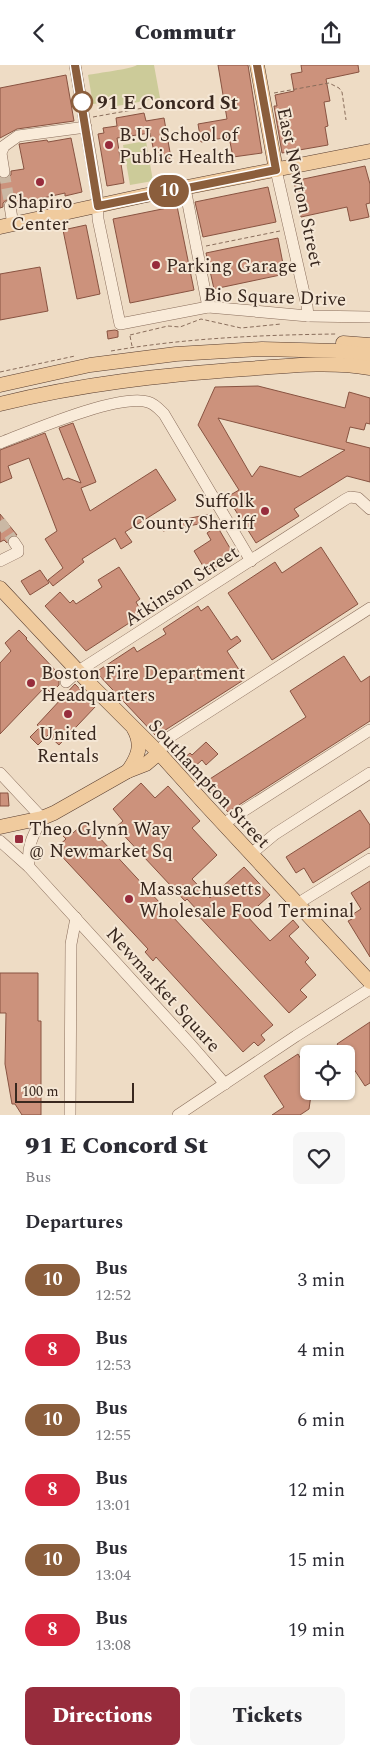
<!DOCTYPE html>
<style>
:root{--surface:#fff;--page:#f7f7f7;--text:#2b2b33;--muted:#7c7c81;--accent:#972c3c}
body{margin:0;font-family:Spectral,serif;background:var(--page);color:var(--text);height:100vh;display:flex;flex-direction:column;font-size:19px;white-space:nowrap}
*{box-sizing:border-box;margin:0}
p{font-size:16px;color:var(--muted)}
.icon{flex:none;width:28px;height:28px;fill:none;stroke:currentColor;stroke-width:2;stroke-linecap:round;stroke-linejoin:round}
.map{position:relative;height:1050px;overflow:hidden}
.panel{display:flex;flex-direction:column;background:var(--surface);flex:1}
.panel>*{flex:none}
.badge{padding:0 10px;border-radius:16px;font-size:18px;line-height:32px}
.controls{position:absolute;left:300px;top:980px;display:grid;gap:10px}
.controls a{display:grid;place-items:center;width:55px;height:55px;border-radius:8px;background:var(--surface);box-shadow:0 1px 4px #0004;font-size:25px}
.scale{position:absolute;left:15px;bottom:12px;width:119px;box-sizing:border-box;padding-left:5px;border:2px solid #39281f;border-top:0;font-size:14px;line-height:18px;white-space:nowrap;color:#39281f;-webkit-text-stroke:4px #f5e7d5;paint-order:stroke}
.map>.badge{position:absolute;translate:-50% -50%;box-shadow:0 0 0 2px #fff}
h2{padding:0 25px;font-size:19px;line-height:45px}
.round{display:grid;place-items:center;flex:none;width:52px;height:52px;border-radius:8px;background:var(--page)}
.summary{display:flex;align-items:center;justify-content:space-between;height:85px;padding:0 25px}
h1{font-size:24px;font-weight:800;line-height:38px}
.cta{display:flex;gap:10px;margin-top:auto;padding:10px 25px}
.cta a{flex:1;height:58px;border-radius:8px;background:var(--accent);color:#fff;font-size:20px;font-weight:800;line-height:58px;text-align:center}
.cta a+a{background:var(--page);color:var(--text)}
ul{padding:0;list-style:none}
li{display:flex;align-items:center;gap:15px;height:70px;padding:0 25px}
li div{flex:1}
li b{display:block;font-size:19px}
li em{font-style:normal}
li .badge{min-width:55px;font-weight:700;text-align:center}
header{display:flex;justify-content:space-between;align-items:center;height:65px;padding:0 25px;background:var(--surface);font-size:22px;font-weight:800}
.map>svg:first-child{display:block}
</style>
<header><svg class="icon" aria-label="back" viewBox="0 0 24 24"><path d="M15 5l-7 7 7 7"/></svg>Commutr<svg class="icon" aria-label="share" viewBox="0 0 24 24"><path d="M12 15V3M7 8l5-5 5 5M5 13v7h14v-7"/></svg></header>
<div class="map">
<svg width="370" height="1050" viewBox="0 0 370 1050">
<rect width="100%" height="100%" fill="#eedcc5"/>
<g fill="#cccb99">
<path d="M 137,0 L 154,0 L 160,33 L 117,41 L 115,36 L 93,39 L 88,10 C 97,8 132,4 137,0 Z"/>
<path d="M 146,76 L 153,116 L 130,120 L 123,80 Z"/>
</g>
<g fill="#cc927c" stroke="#885341" fill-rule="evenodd">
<path d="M 218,0 L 248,0 L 262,88 L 233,92 L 229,72 L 201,77 L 198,59 L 227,54 Z"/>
<path d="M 301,0 L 358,0 L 359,7 L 326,14 L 330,36 L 324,37 L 328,61 L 325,62 L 328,80 L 282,88 L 274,41 L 277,41 L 275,30 L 294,26 L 291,9 L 302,7 Z"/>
<path d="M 66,10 L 74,56 L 17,64 L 0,73 L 0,23 Z"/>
<path d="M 144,48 L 146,56 L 164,53 L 171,93 L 158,95 L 156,87 L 154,87 L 150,68 L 117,73 L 124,118 L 107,121 L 98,69 L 104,68 L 103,63 L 117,61 L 116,53 Z"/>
<path d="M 71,73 L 82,127 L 65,131 L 65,128 L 17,139 L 13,134 L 8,134 L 3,138 L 3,142 L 0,143 L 0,113 L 6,114 L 11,110 L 11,106 L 24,104 L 19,79 L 47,75 L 48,77 Z"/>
<path d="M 365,101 L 370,119 L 370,138 L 366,139 L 369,152 L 350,156 L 347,142 L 301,152 L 294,116 Z"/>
<path d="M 268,122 L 276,157 L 203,172 L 195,137 Z"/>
<path d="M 177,141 L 194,225 L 130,238 L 113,154 Z"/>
<path d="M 86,160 L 100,229 L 77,234 L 63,165 Z"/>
<path d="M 278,173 L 285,209 L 214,224 L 206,188 Z"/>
<path d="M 40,202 L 48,246 L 0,255 L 0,209 Z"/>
<path d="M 115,265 L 118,266 L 118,272 L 108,274 L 107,266 Z"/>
<path d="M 258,321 L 345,343 L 349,327 L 370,333 L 370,359 L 366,358 L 364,365 L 350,362 L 346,377 L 370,383 L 370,417 L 347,411 L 294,444 L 299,451 L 256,478 L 227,432 L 239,425 L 198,360 L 215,322 ZM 218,353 L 345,385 L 300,412 L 260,401 L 252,412 Z"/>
<path d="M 73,358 L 96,417 L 81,423 L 90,446 L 156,404 L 176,435 L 125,467 L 132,477 L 121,484 L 115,473 L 82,494 L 84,497 L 53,521 L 48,515 L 63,503 L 45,474 L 57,466 L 29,393 L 8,401 L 12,413 L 0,418 L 0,385 L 45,368 L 63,415 L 68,413 L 81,418 L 59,363 Z"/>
<path d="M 0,449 L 17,470 L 9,471 L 7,478 L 4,475 L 0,477 Z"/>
<path d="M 210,449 L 214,456 L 163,466 L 162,459 Z"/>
<path d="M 217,461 L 234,490 L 225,500 L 224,497 L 213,504 L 212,502 L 206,506 L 194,486 L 211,475 L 207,468 Z"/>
<path d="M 321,482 L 358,539 L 272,595 L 228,528 L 275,497 L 282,508 Z"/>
<path d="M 119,502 L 140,534 L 136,537 L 143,549 L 86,586 L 45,541 L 60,527 L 70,538 L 73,535 L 76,539 L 102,522 L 98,515 Z"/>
<path d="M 40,505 L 49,518 L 30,530 L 21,516 Z"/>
<path d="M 198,541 L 201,546 L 208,541 L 231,575 L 237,571 L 241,576 L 227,586 L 245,614 L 156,671 L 96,607 L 134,582 L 137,587 L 166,569 L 163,564 Z"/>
<path d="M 19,565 L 27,573 L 26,574 L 57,607 L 58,606 L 62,610 L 59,615 L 59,620 L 51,628 L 45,622 L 0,669 L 0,598 L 11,586 L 5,578 Z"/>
<path d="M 344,591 L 361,617 L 370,611 L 370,656 L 228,747 L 202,719 L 306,652 L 290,626 Z"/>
<path d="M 75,619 L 96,641 L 59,680 L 48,670 L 38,680 L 30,672 L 40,662 L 37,660 Z"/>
<path d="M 206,677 L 218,689 L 206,700 L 202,695 L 192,704 L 183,694 L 190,688 L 192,690 Z"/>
<path d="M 141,718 L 155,733 L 168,721 L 200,756 L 192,763 L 217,790 L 192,814 L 210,833 L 244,802 L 270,830 L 247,851 L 270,876 L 293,855 L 299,862 L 289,871 L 309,893 L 305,897 L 316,910 L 300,925 L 307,932 L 289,948 L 195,847 L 197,845 L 187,834 L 185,836 L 116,762 L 123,756 L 113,744 Z"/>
<path d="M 0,728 L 8,728 L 9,741 L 0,741 Z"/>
<path d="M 360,745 L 370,760 L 370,782 L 313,818 L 304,803 L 296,808 L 286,792 Z"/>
<path d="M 85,757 L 273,960 L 261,970 L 265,975 L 258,981 L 254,977 L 243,987 L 156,892 L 153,896 L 145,887 L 148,884 L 55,784 L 66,774 L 63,771 L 70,765 L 73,768 Z"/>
<path d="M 370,816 L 370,892 L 348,856 L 352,854 L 350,851 L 361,844 L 351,828 Z"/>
<path d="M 0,908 L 38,908 L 38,956 L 41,956 L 41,1050 L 22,1050 L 15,1039 L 12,1039 L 5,999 L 6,948 L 0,948 Z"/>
<path d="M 370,957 L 370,1018 L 365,1021 L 346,992 L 346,989 L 344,989 L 337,979 Z"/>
<path d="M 298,989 L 308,1007 L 309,1020 L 306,1022 L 311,1030 L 309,1044 L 300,1050 L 272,1050 L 284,1042 L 264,1011 Z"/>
</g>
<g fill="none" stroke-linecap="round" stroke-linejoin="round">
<g stroke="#cab8a4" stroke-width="11" stroke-dasharray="11 5.5" stroke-linecap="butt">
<path d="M 4,107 L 10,141"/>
<path d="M 0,456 L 14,477"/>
</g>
<g stroke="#896d5b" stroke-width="12">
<g id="minor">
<path d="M 75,0 L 97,129 L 98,154 L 120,259 L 208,242 L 308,251 L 370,252"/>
<path d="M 276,105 L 307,241 L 308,251"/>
<path d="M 4,107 L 1,88 L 4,81 L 18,71 L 86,62"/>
<path d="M 185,123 L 208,242"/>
<path d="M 10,141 L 13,160"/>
<path d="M 0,378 C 31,366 119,328 148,337 C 155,339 159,344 164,349 L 251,496"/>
<path d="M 0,496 L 18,487 L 18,483 L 14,477"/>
<path d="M 66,617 L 77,607 L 346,434 L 350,432 L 358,433 L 370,444"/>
<path d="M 159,688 L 168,673 L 370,543"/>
<path d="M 0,708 L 42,753 C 33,770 26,783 29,802"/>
<path d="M 223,759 L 370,665"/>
<path d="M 0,776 L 29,802 L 191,980 L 225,1019"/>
<path d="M 251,789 L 275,769 L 370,708"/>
<path d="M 297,839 L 370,794"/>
<path d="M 70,1050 L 71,879 L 76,853"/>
<path d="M 178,1050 L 296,971 L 370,924"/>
</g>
</g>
<g stroke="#573c2f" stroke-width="15">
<g id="major">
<path d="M 257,0 L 276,105"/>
<path d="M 0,162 L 142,131 L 370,86"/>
<path d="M 343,278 L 370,280"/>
<path d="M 0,320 L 90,300 L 176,289 L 262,284 L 338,286 L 370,290"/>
<path d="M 0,339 C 80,319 162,310 245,304 C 286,301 329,296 370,303"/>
<path d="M 0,523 L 91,620 L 159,688 L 205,739 L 370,917"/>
<path d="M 128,706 C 138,692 143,680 134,664"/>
<path d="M 0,762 L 42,753 L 54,748 L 128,706 L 146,699 L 159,688"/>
</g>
</g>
<g stroke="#896d5b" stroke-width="1" stroke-dasharray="4 2.5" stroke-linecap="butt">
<path d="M 274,28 L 329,18 L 339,23 L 342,27 L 346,55"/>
<path d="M 93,52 L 171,38"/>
<path d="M 206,181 L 280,166"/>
<path d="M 130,270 L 168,261 L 180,262 L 201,254 L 241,263 L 281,259"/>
<path d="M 130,271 L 132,281"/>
<path d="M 111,286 C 186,273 261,270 336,269"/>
<path d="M 0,307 L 75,291"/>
</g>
<use href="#minor" stroke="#f9ebd9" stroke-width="11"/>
<use href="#major" stroke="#f0cb9e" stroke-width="14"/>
</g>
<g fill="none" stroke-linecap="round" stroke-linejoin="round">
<g stroke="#fff" stroke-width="11">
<path id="line" d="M 75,0 L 98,141 L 276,105 L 257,0"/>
</g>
<use href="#line" stroke="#8b5e3c" stroke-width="8"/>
</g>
<circle fill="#fff" stroke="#8b5e3c" stroke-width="2.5" cx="82" cy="37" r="10"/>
<g fill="#972c3c" stroke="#f5e7d5" stroke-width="2">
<circle cx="109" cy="80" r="5"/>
<circle cx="40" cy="117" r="5"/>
<circle cx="156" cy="200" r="5"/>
<circle cx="265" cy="446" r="5"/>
<circle cx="31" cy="618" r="5"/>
<circle cx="68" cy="649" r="5"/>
<rect x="14" y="769" width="10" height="10" rx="2.5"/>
<circle cx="129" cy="834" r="5"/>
</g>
<g text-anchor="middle" stroke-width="4" stroke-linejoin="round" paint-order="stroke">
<g font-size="19" font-weight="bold" fill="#39281f" stroke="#f5e7d5" text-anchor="start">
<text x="97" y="44">91 E Concord St</text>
</g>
<g font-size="19" fill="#39281f" stroke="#f5e7d5" text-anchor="start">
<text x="119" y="76">B.U. School of<tspan x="119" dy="22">Public Health</tspan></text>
<text x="40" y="143" text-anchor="middle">Shapiro<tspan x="40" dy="22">Center</tspan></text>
<text x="166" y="207">Parking Garage</text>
<text x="255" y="442" text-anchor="end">Suffolk<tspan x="255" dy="22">County Sheriff</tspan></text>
<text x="41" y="614">Boston Fire Department<tspan x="41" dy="22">Headquarters</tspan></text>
<text x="68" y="675" text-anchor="middle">United<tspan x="68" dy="22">Rentals</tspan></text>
<text x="29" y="770">Theo Glynn Way<tspan x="29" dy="22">@ Newmarket Sq</tspan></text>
<text x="139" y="830">Massachusetts<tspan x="139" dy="22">Wholesale Food Terminal</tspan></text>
</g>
<g font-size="19" fill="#39281f" stroke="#f5e7d5">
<text transform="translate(301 122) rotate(78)" y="7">East Newton Street</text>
<text transform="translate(275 231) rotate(2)" y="7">Bio Square Drive</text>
<text transform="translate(181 520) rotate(-33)" y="7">Atkinson Street</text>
<text transform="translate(210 718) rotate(47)" y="7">Southampton Street</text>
<text transform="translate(164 924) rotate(48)" y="7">Newmarket Square</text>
</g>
</g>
</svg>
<div class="controls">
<a><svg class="icon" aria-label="locate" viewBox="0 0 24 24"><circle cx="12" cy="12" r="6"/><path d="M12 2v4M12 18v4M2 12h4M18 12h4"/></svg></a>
</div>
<div class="scale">100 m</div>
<b class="badge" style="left:169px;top:126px;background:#8b5e3c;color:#fff">10</b>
</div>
<section class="panel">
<div class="summary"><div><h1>91 E Concord St</h1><p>Bus</p></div><a class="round"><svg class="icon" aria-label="heart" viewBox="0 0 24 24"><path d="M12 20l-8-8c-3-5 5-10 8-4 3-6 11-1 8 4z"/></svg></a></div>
<h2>Departures</h2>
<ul>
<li><span class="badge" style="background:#8b5e3c;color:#fff">10</span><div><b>Bus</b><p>12:52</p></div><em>3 min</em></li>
<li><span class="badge" style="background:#d7263d;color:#fff">8</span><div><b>Bus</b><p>12:53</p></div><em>4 min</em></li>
<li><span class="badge" style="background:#8b5e3c;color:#fff">10</span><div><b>Bus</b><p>12:55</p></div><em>6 min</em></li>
<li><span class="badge" style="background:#d7263d;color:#fff">8</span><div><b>Bus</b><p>13:01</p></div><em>12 min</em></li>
<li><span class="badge" style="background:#8b5e3c;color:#fff">10</span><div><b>Bus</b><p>13:04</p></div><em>15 min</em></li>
<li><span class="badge" style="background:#d7263d;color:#fff">8</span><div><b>Bus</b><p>13:08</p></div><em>19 min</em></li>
</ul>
<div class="cta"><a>Directions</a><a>Tickets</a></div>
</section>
